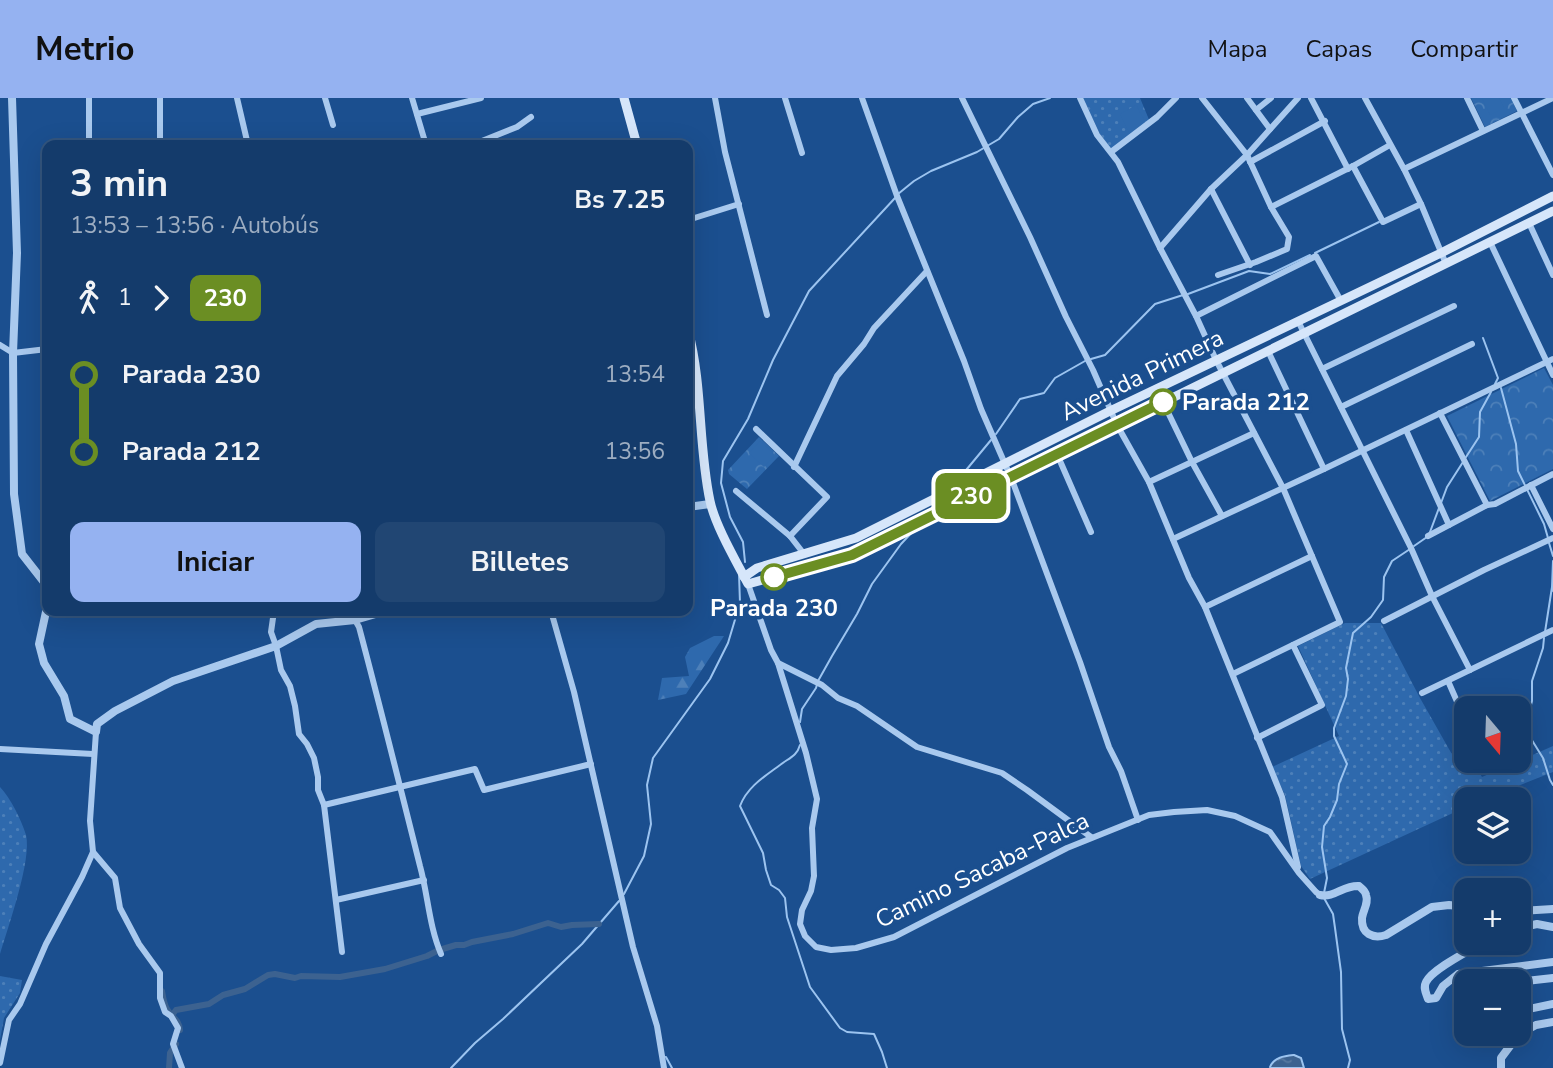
<!DOCTYPE html>
<html lang="es">
<meta charset="utf-8">
<style>
:root{--surface:#143b6b;--page:#214673;--text:#f1f3f6;--muted:#9dadc1;--line:#33557e;--accent:#95b2f1}
body{margin:0;font-family:"Nunito Sans",sans-serif;background:var(--page);color:var(--text);height:100vh;display:flex;flex-direction:column;font-size:26px;white-space:nowrap}
*{box-sizing:border-box;margin:0}
p{font-size:23px;color:var(--muted)}
.icon{flex:none;width:38px;height:38px;fill:none;stroke:currentColor;stroke-width:2;stroke-linecap:round;stroke-linejoin:round}
.map{position:relative;flex:1;overflow:hidden}
.sheet{position:absolute;left:42px;top:42px;width:651px;height:476px;display:flex;flex-direction:column;background:var(--surface);border-radius:14px;box-shadow:0 7px 28px #0002,0 0 0 2px var(--line)}
.sheet>*{flex:none}
.badge{padding:0 14px;border-radius:10px;font-size:24px;line-height:46px}
.needle{width:46px;rotate:161deg}
.buttons{position:absolute;left:1454px;top:598px;display:grid;gap:14px}
.buttons a{display:grid;place-items:center;width:77px;height:77px;border-radius:14px;background:var(--surface);box-shadow:0 7px 28px #0002,0 0 0 2px var(--line);font-size:35px}
.map>.badge{position:absolute;translate:-50% -50%;box-shadow:0 0 0 4px #fff}
.legs{display:flex;align-items:center;gap:10px;height:77px;padding:0 28px;font-size:23px}
.legs p{margin-inline-start:auto}
.overview{display:flex;align-items:center;justify-content:space-between;height:119px;padding:0 28px}
h1{font-size:38px;font-weight:700;line-height:52px}
.primary-button{display:flex;gap:14px;margin-top:auto;padding:14px 28px}
.primary-button a{flex:1;height:80px;border-radius:14px;background:var(--accent);color:#111;font-size:28px;font-weight:700;line-height:80px;text-align:center}
.primary-button a+a{background:var(--page);color:var(--text)}
ul{padding:0 28px;list-style:none}
li{display:flex;align-items:center;gap:24px;height:77px;font-size:26px}
li i{display:grid;place-items:center;width:10px;height:100%;margin:0 9px;background:currentColor}
li i::after{content:'';width:18px;height:18px;margin:-9px;border:5px solid;border-radius:50%;background:var(--surface)}
li p{margin-inline-start:auto}
li:first-child i{background:linear-gradient(#0000 50%,currentColor 0)}
li:last-child i{background:linear-gradient(currentColor 50%,#0000 0)}
header{display:flex;align-items:center;gap:42px;box-sizing:border-box;height:98px;padding:0 35px;background:var(--accent);color:#111}
header strong{font-size:33px}
nav{display:flex;gap:38px;margin-inline-start:auto;font-size:24px}
.map>svg:first-child{display:block}
</style>
<header>
<strong>Metrio</strong>
<nav><a>Mapa</a><a>Capas</a><a>Compartir</a></nav>
</header>
<div class="map">
<svg width="1553" height="970" viewBox="0 0 1553 970">
<defs>
<pattern id="grass-dots" width="8" height="8" patternUnits="userSpaceOnUse" patternTransform="scale(1.75)"><rect width="8" height="8" fill="#2e69ad"/><path d="M2 2h.1M6 6h.1" fill="none" stroke="#4d80b9" stroke-width="1.8" stroke-linecap="round"/></pattern>
<pattern id="forest-firs" width="22" height="20" patternUnits="userSpaceOnUse" patternTransform="scale(1.75)"><rect width="22" height="20" fill="#2e69ad"/><path d="M5 1l3.5 6h-7zM16 11l3.5 6h-7z" fill="#4d80b9"/></pattern>
<pattern id="park-crowns" width="20" height="18" patternUnits="userSpaceOnUse" patternTransform="scale(1.75)"><rect width="20" height="18" fill="#2e69ad"/><path d="M2 6a3 3 0 1 1 6 0M12 15a3 3 0 1 1 6 0" fill="none" stroke="#4d80b9"/></pattern>
<pattern id="water-ripples" width="26" height="14" patternUnits="userSpaceOnUse" patternTransform="scale(1.75)"><rect width="26" height="14" fill="#3c6290"/><path d="M2 4q2-2 4 0t4 0M15 11q2-2 4 0t4 0" fill="none" stroke="#597aa1"/></pattern>
</defs>
<rect width="100%" height="100%" fill="#1b4f8f"/>
<g fill="url(#grass-dots)">
<path d="M 1083,0 L 1140,0 L 1150,24 L 1111,51 L 1100,36 Z"/>
<path d="M 1345,525 L 1381,525 L 1420,600 L 1462,674 L 1475,668 L 1482,679 L 1553,648 L 1553,674 L 1483,702 L 1466,702 L 1466,709 L 1310,781 L 1301,768 L 1285,697 L 1272,669 L 1339,638 L 1298,548 Z"/>
<path d="M 0,689 C 11,701 21,721 26,737 C 32,762 8,829 0,856 Z"/>
<path d="M 0,878 L 22,882 L 20,895 L 4,920 L 0,942 Z"/>
</g>
<path fill="url(#forest-firs)" d="M 714,538 L 724,538 L 686,596 L 658,602 L 662,580 L 689,578 L 685,559 L 690,550 Z"/>
<g fill="url(#park-crowns)">
<path d="M 1471,0 L 1511,0 L 1517,13 L 1485,29 Z"/>
<path d="M 1544,270 L 1553,287 L 1553,371 L 1490,403 L 1447,318 Z"/>
<path d="M 759,339 L 779,358 L 747,391 L 729,376 L 728,372 Z"/>
</g>
<g fill="#2e69ad">
<path d="M 1482,0 L 1499,0 L 1504,10 L 1490,17 Z"/>
<path d="M 1136,7 L 1147,27 L 1130,36 L 1120,16 Z"/>
<path d="M 760,343 L 775,357 L 764,369 L 749,355 Z"/>
</g>
<path fill="url(#water-ripples)" stroke="#9cc4f0" stroke-width="2" d="M 1294,957 L 1301,960 L 1304,970 L 1271,970 L 1270,969 C 1274,959 1285,958 1294,957 Z"/>
<g fill="none" stroke-linecap="round" stroke-linejoin="round">
<g stroke="#9cc4f0" stroke-width="2">
<path d="M 898,96 L 914,83 L 931,73 L 977,54 L 999,41 L 1018,19 L 1033,6 L 1050,0"/>
<path d="M 1315,155 L 1379,124"/>
<path d="M 1188,196 L 1249,173 L 1270,176 L 1310,157"/>
<path d="M 1483,240 L 1498,280 L 1495,286"/>
<path d="M 1091,261 L 1105,257 L 1155,206 L 1183,197"/>
<path d="M 1501,290 L 1516,346 L 1518,373 L 1544,426 L 1548,440"/>
<path d="M 996,336 L 1020,301 L 1044,295 L 1055,280 L 1085,263"/>
<path d="M 1466,359 L 1479,339 L 1480,314 L 1491,294"/>
<path d="M 962,377 L 991,342"/>
<path d="M 1441,405 L 1447,389 L 1463,364"/>
<path d="M 1430,434 L 1439,410"/>
<path d="M 1549,445 L 1553,458"/>
<path d="M 1414,448 L 1427,439"/>
<path d="M 1553,463 L 1552,489 L 1553,493"/>
<path d="M 745,464 L 743,444 L 730,419 L 721,385 L 723,363 L 748,321 L 773,262 L 809,193 L 895,100"/>
<path d="M 1545,534 L 1552,489"/>
<path d="M 1544,540 L 1543,550 L 1532,583 L 1532,603 L 1525,631 L 1543,660 L 1550,682 L 1553,687"/>
<path d="M 800,624 L 802,611 L 816,590 L 818,583 L 832,558 L 857,516 L 872,486 L 901,446 L 916,430"/>
<path d="M 800,647 C 797,658 789,660 780,667 C 765,678 747,689 740,708 L 763,755 L 766,772 L 771,787 L 779,792 L 785,800 L 787,819 L 810,889 L 840,930 L 847,934 L 874,936 L 882,954 L 887,970"/>
<path d="M 1324,795 L 1327,780 L 1322,749 L 1324,728 L 1330,719 L 1337,702 L 1339,686 L 1347,666 L 1334,638 L 1334,630 L 1346,598 L 1348,581 L 1346,570 L 1353,535 L 1371,519 L 1383,502 L 1384,479 L 1392,463 L 1410,451"/>
<path d="M 624,796 L 644,758 L 651,726 L 647,687 L 653,660 L 710,581 L 728,545 L 740,505 L 739,476"/>
<path d="M 1324,800 L 1333,816 L 1335,830 L 1341,874 L 1342,931 L 1350,962 L 1348,970"/>
<path d="M 666,959 L 672,970"/>
<path d="M 451,970 L 475,945 L 503,921 L 582,846 L 619,803"/>
</g>
<g stroke="#3c6290" stroke-width="6">
<path d="M 162,893 C 163,899 164,906 167,911 C 172,920 179,921 180,932"/>
<path d="M 172,917 L 176,912 L 209,906 L 223,897 L 245,891 L 268,877 L 275,876 L 295,880 L 301,878 L 340,879 L 385,871 L 427,858 L 439,852 L 456,847 L 464,847 L 472,844 L 513,836 L 548,825 L 561,829 L 572,827 L 599,826"/>
<path d="M 169,970 L 170,955 L 176,946"/>
</g>
<g stroke="#a9c9ee" stroke-width="6">
<path d="M 160,0 L 160,47"/>
<path d="M 237,0 L 248,47"/>
<path d="M 325,0 L 333,27"/>
<path d="M 412,0 L 426,47"/>
<path d="M 715,0 L 725,54 L 767,217"/>
<path d="M 785,0 L 802,55"/>
<path d="M 862,0 L 897,98 L 964,263 L 981,311 L 1012,382 L 1080,564 L 1109,649 L 1121,673 L 1138,722"/>
<path d="M 962,0 L 1030,139 L 1066,219 L 1093,272 L 1117,327 L 1149,384 L 1189,480 L 1205,509 L 1282,699 L 1298,769"/>
<path d="M 1080,0 L 1097,37 L 1118,64 L 1160,150 L 1196,218 L 1216,262 L 1283,390 L 1340,524 L 1233,576"/>
<path d="M 1202,0 L 1247,57 L 1271,109 L 1289,139 L 1287,151 L 1256,164 L 1218,177"/>
<path d="M 1247,0 L 1270,31"/>
<path d="M 1311,0 L 1348,71"/>
<path d="M 1365,0 L 1404,71 L 1421,106 L 1446,166"/>
<path d="M 1467,0 L 1483,33"/>
<path d="M 1514,0 L 1553,77"/>
<path d="M 1256,12 L 1271,0"/>
<path d="M 417,16 L 481,0"/>
<path d="M 89,47 L 89,0"/>
<path d="M 472,47 L 517,29 L 531,19"/>
<path d="M 1111,54 L 1157,19 L 1176,0"/>
<path d="M 1250,64 L 1325,23"/>
<path d="M 1353,68 L 1383,124 L 1421,106"/>
<path d="M 1404,71 L 1553,0"/>
<path d="M 1211,91 L 1250,167"/>
<path d="M 1271,109 L 1353,68 L 1390,47"/>
<path d="M 688,122 L 739,106"/>
<path d="M 1529,125 L 1553,177"/>
<path d="M 1490,144 L 1553,277"/>
<path d="M 1160,150 L 1211,91 L 1247,57 L 1298,0"/>
<path d="M 1196,218 L 1316,158 L 1341,203"/>
<path d="M 1298,223 L 1411,450 L 1432,498 L 1470,572"/>
<path d="M 0,247 L 13,255 L 47,251"/>
<path d="M 1268,253 L 1324,371"/>
<path d="M 1322,271 L 1454,208"/>
<path d="M 1163,304 L 1192,364 L 1222,418"/>
<path d="M 1341,309 L 1472,246"/>
<path d="M 1440,315 L 1487,407"/>
<path d="M 756,331 L 827,399 L 790,438"/>
<path d="M 1406,332 L 1449,427"/>
<path d="M 1057,356 L 1091,434"/>
<path d="M 794,369 L 837,278 L 864,246 L 874,230 L 927,173"/>
<path d="M 1149,384 L 1254,335"/>
<path d="M 1531,387 L 1553,431"/>
<path d="M 736,393 L 790,438 L 804,456"/>
<path d="M 1428,438 L 1487,407 L 1495,406 L 1553,376"/>
<path d="M 1173,441 L 1324,371 L 1553,261"/>
<path d="M 748,486 L 771,552 L 778,565 L 806,655 L 817,701 L 812,730 L 814,778 L 811,793 L 802,812 L 800,826 L 805,838 L 816,849 L 831,852 L 856,850 L 894,839 L 1067,750 L 1149,717 L 1174,714 L 1207,712 L 1235,718 L 1270,734 L 1299,775 L 1316,794 L 1320,797"/>
<path d="M 1205,509 L 1312,458"/>
<path d="M 274,513 L 271,534 L 276,548 L 281,572 L 290,588 L 295,608 L 299,636 L 307,646 L 314,660 L 318,679 L 318,692 L 324,707 L 342,854"/>
<path d="M 352,513 L 355,522 L 359,529 C 380,608 400,688 420,768 C 428,797 429,828 441,856"/>
<path d="M 551,513 L 574,594 L 633,849 L 657,928 L 664,970"/>
<path d="M 1384,523 L 1484,472 L 1553,440"/>
<path d="M 778,565 L 822,587 L 838,600 L 857,608 L 917,649 L 1002,675 L 1027,692 L 1091,739"/>
<path d="M 1448,583 L 1466,624"/>
<path d="M 1422,595 L 1553,532"/>
<path d="M 96,634 L 90,723 L 93,754 L 115,780 L 120,810 L 139,846 L 160,875 L 160,900 L 165,914 L 171,918 L 178,930 L 173,946 L 182,970"/>
<path d="M 1257,640 L 1322,607 L 1293,547"/>
<path d="M 0,651 L 93,656"/>
<path d="M 324,707 L 475,671 L 484,692 L 591,666"/>
<path d="M 336,802 L 424,782"/>
<path d="M 0,965 L 9,922 L 20,906 L 46,846 L 82,779 L 93,754"/>
</g>
<g stroke="#a9c9ee" stroke-width="8">
<path d="M 12,0 L 17,155 L 13,255 L 14,396 L 22,456 L 47,488"/>
<path d="M 688,409 L 710,406"/>
<path d="M 47,509 L 39,546 L 44,565 L 64,598 L 70,621 L 96,634 L 97,626 L 115,613 L 173,583 L 276,548 L 316,526 L 355,522 L 386,513"/>
<path d="M 1320,797 C 1335,800 1343,787 1359,788 C 1362,791 1365,792 1366,797 C 1369,805 1363,812 1362,820 C 1361,836 1373,841 1386,837 L 1432,809 L 1449,807 L 1466,809"/>
<path d="M 1519,813 L 1553,811"/>
<path d="M 1519,830 L 1537,826 L 1553,829"/>
<path d="M 1482,845 C 1469,853 1432,871 1426,884 C 1423,890 1426,895 1428,901 L 1436,900 L 1443,888 L 1458,876 L 1553,864"/>
<path d="M 1519,885 L 1526,883 L 1553,880"/>
<path d="M 1519,913 L 1553,906"/>
<path d="M 1466,926 L 1466,931"/>
<path d="M 1519,936 L 1536,927 L 1553,924"/>
<path d="M 1501,970 L 1501,960 L 1519,936"/>
</g>
<g stroke="#d6e6fa" stroke-width="9">
<path d="M 624,0 L 637,47"/>
<path d="M 688,232 C 703,288 698,347 710,403 C 715,427 736,463 748,486 L 852,457 L 1553,113"/>
<path d="M 744,479 L 757,470 L 856,440 L 1110,313 L 1441,155 L 1553,98"/>
</g>
</g>
<g fill="none" stroke-linecap="round" stroke-linejoin="round">
<g stroke="#fff" stroke-width="16">
<path id="line-1" d="M 774,479 L 852,457 L 1163,304"/>
</g>
<use href="#line-1" stroke="#6b8e23" stroke-width="10"/>
</g>
<g fill="#fff" stroke="#6b8e23" stroke-width="3.5">
<circle cx="1163" cy="304" r="12"/>
<circle cx="774" cy="479" r="12"/>
</g>
<g text-anchor="middle" stroke-width="7" stroke-linejoin="round" paint-order="stroke">
<g font-size="24" fill="#fff" stroke="#1b4f8f">
<text transform="translate(1142 277) rotate(-26)" y="8">Avenida Primera</text>
<text transform="translate(982 772) rotate(-26)" y="8">Camino Sacaba-Palca</text>
</g>
<g font-size="24" font-weight="bold" fill="#fff" stroke="#1b4f8f" text-anchor="start">
<text x="1182" y="312">Parada 212</text>
<text x="774" y="518" text-anchor="middle">Parada 230</text>
</g>
</g>
</svg>
<div class="buttons">
<a><svg class="needle" viewBox="-14 -14 28 28"><path d="M0-13l5 13h-10z" fill="#e53935"/><path d="M0 13l5-13h-10z" fill="#9dadc1"/></svg></a>
<a><svg class="icon" aria-label="layers" viewBox="0 0 24 24"><path d="M12 4l9 5-9 5-9-5zM3 14l9 5 9-5"/></svg></a>
<a>+</a>
<a>−</a>
</div>
<b class="badge" style="left:971px;top:398px;background:#6b8e23;color:#fff">230</b>
<section class="sheet">
<div class="overview"><div><h1>3 min</h1><p>13:53 – 13:56 · Autobús</p></div><b>Bs 7.25</b></div>
<div class="legs"><svg class="icon" aria-label="walk" viewBox="0 0 24 24"><circle cx="13" cy="4" r="2"/><path d="M13 8l-2 6 4 7M11 14l-3 7M7 12l3-4h3l4 4"/></svg>1<svg class="icon" aria-label="forward" viewBox="0 0 24 24"><path d="M9 5l7 7-7 7"/></svg><b class="badge" style="background:#6b8e23;color:#fff">230</b></div>
<ul>
<li><i style="color:#6b8e23"></i><b>Parada 230</b><p>13:54</p></li>
<li><i style="color:#6b8e23"></i><b>Parada 212</b><p>13:56</p></li>
</ul>
<div class="primary-button"><a>Iniciar</a><a>Billetes</a></div>
</section>
</div>
